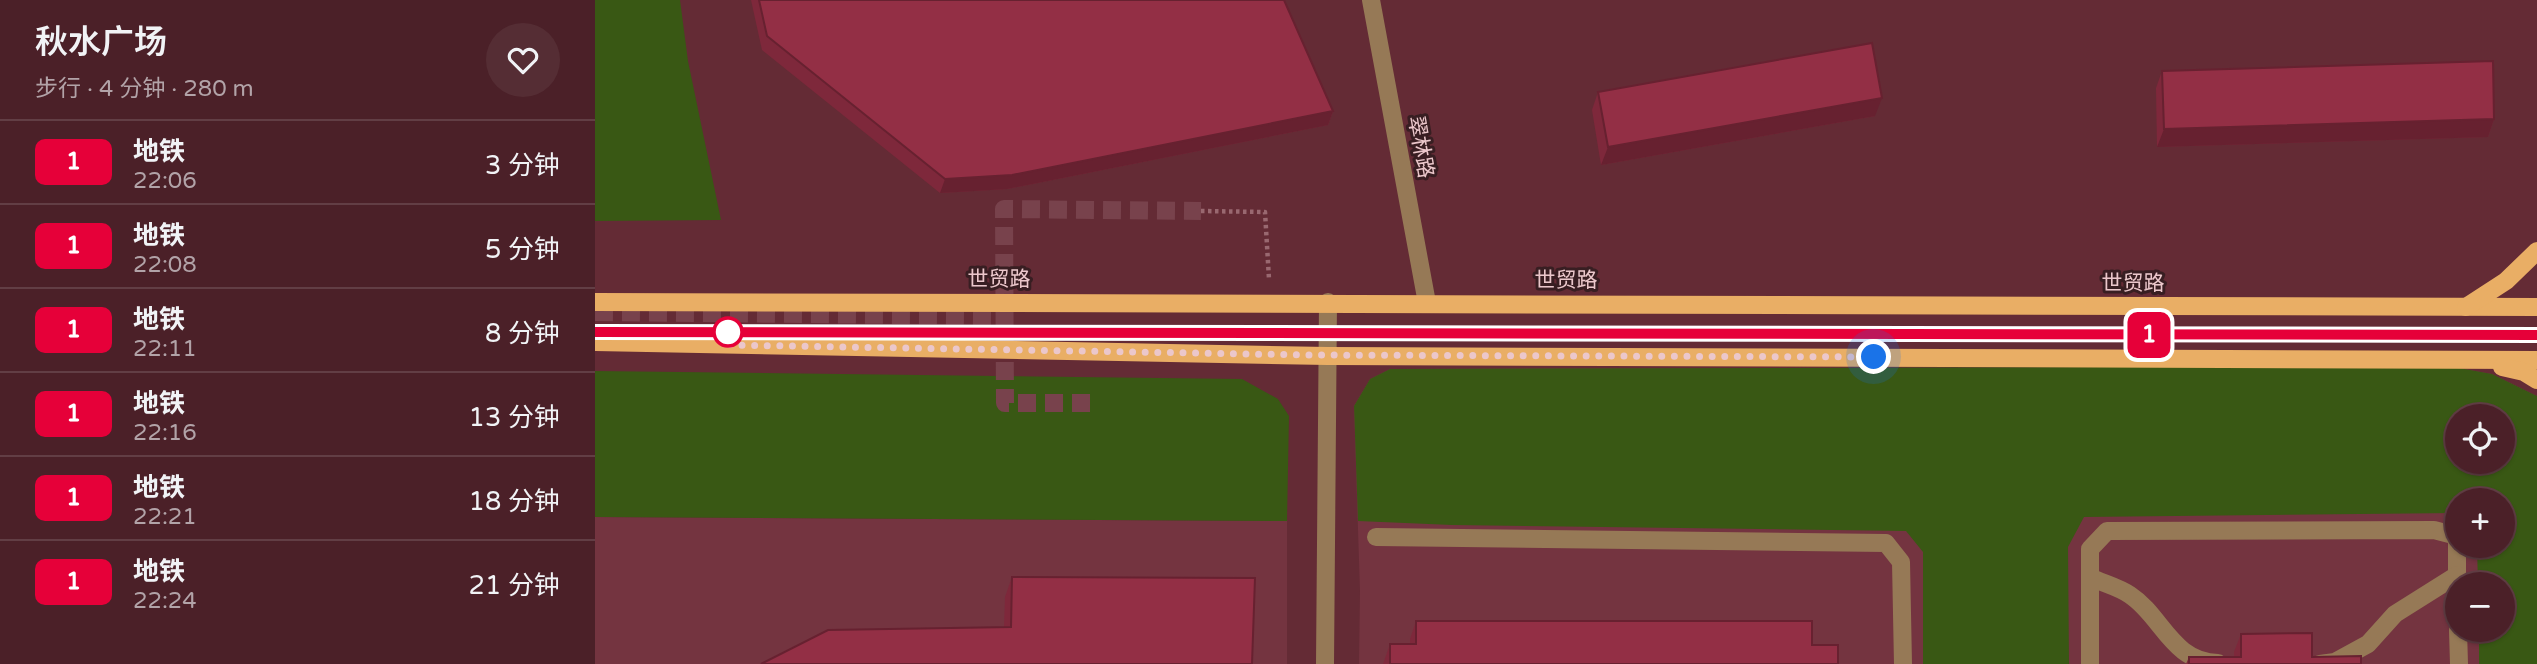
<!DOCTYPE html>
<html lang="zh">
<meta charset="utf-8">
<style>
:root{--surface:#4b2028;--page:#552d34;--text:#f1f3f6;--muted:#b2a3a8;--line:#623e45}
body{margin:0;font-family:"Varela Round","Noto Sans SC",sans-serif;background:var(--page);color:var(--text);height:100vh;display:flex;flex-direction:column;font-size:26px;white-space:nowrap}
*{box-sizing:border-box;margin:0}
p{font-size:23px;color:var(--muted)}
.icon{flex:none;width:38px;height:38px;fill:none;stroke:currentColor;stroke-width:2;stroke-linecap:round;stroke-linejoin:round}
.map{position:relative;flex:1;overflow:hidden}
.side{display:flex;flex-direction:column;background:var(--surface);width:595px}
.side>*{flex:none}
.badge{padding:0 14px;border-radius:10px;font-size:24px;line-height:46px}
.fabs{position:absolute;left:1850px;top:404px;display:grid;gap:14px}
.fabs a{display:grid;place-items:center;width:70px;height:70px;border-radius:50%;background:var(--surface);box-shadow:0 2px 5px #0004,0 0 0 2px var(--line);font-size:35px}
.you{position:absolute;width:35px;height:35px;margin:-18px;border:5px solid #fff;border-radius:50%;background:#1a73e8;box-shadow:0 0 0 10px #1a73e833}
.map>.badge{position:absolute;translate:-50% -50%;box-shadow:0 0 0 4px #fff}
.round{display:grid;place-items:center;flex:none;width:74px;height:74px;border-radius:37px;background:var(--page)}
.summary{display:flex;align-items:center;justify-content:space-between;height:119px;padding:0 35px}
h1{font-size:33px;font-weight:600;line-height:52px}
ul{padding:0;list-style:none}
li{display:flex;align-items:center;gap:21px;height:84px;padding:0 35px;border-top:2px solid var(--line)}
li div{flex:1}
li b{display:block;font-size:26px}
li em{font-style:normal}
li .badge{min-width:77px;font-weight:700;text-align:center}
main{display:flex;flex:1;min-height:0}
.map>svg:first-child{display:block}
</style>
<main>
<section class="side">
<div class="summary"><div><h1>秋水广场</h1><p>步行 · 4 分钟 · 280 m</p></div><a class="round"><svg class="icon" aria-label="heart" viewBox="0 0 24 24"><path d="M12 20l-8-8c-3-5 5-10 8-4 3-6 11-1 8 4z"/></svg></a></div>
<ul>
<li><span class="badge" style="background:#e60039;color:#fff">1</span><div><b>地铁</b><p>22:06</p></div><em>3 分钟</em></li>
<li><span class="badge" style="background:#e60039;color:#fff">1</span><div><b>地铁</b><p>22:08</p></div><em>5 分钟</em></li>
<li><span class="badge" style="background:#e60039;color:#fff">1</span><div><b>地铁</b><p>22:11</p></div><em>8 分钟</em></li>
<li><span class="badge" style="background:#e60039;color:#fff">1</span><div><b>地铁</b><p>22:16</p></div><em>13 分钟</em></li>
<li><span class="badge" style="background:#e60039;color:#fff">1</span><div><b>地铁</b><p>22:21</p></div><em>18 分钟</em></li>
<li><span class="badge" style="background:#e60039;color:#fff">1</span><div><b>地铁</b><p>22:24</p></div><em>21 分钟</em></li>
</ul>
</section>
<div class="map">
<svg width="1942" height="664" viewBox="0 0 1942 664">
<rect width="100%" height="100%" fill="#642b35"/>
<g fill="#743440" fill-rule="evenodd">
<path d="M 1853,366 L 1897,374 L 1942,396 L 1942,664 L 764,664 L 765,591 L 759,406 L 775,379 L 795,369 ZM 1862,416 L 1908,416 L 1908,462 L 1862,462 ZM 1862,500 L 1908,500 L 1908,546 L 1862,546 ZM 1862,584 L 1908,584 L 1908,630 L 1862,630 Z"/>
<path d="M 0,517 L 692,521 L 692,664 L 0,664 Z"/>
</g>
<g fill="#395814" fill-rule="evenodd">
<path d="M 0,0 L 85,0 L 93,61 L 126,220 L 0,221 Z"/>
<path d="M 1853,366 L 1897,374 L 1942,396 L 1942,664 L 1884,664 L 1884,630 L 1908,630 L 1908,584 L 1883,584 L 1882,546 L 1908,546 L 1908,500 L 1862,500 L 1862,513 L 1489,517 L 1473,547 L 1474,664 L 1328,664 L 1328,552 L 1311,531 L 857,525 L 763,521 L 759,406 L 775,379 L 795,369 ZM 1862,416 L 1908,416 L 1908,462 L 1862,462 Z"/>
<path d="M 0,371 L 647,379 L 683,399 L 694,416 L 692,521 L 0,517 Z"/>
</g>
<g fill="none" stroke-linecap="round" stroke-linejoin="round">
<g stroke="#78424c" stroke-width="18" stroke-dasharray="18 9" stroke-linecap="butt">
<path d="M 0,312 L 409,316"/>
<path d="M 495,403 L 410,403 L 409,209 L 606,211"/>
</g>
<path stroke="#996870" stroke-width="4.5" stroke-dasharray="3.5 3.5" stroke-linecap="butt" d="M 606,211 L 670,212 L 674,279"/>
<g stroke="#967956" stroke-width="18">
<path d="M 776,0 L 832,303"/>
<path d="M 781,537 L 1291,543 L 1306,562 L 1308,664"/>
<path d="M 1495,577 C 1507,583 1524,587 1535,595 C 1567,616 1577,662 1623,663"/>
<path d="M 1863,630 L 1864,664"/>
<path d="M 730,664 L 733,302"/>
<path d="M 1495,664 L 1495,549 L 1512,531 L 1839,530 L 1862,536 L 1862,584"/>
<path d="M 1725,664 L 1740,662 L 1773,644 L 1800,614 L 1862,575"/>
</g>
<g stroke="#e9ae65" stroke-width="18">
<path d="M 0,302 L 1942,307"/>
<path d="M 1871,307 L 1911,281 L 1942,251"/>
<path d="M 0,342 L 733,356 L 1942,360"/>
<path d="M 1907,367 L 1929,372 L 1942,380"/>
</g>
</g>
<g fill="#7e283b">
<path d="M 156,0 L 689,0 L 738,111 L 733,125 L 412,189 L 345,193 L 167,50 Z"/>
<path d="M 1567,71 L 1899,119 L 1893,137 L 1562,147 L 1561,88 Z"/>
<path d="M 1003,92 L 1280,116 L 1006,165 L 997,110 Z"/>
<path d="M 417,577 L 657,664 L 409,627 L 410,597 Z"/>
<path d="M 821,621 L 1217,645 L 1243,664 L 788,664 L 795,644 L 815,644 L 815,639 Z"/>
<path d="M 1646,634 L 1717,657 L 1766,664 L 1591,664 L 1594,657 L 1639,657 L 1639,652 Z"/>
</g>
<g fill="#672130">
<path d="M 1287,98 L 1280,116 L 1006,165 L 1013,147 Z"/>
<path d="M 738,111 L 733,125 L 412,189 L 345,193 L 350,179 Z"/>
<path d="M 1899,119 L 1893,137 L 1562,147 L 1569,129 Z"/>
</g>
<g fill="#932f45" stroke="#672130" stroke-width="2">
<path d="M 164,0 L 689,0 L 738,111 L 417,175 L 350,179 L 172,36 Z"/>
<path d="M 1277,43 L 1287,98 L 1013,147 L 1003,92 Z"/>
<path d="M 1898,61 L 1899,119 L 1569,129 L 1567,71 Z"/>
<path d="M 417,577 L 660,578 L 657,664 L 166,664 L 233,630 L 416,627 Z"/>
<path d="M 821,621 L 1217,621 L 1217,645 L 1243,645 L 1243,664 L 795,664 L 795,644 L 821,644 Z"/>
<path d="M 1717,633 L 1717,657 L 1766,656 L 1766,664 L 1594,664 L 1594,657 L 1646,657 L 1646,634 Z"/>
</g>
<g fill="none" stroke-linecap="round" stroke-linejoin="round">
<g stroke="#fff" stroke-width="16">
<path id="line" d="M 0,332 L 1942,335"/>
</g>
<use href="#line" stroke="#e60039" stroke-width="10"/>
<path stroke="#ebc7cb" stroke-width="7" stroke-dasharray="0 12.6" d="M 133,332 L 135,345 L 713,355 L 1279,357"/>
</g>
<circle fill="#fff" stroke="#e60039" stroke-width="3.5" cx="133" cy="332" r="14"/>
<g text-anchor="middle" stroke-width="6" stroke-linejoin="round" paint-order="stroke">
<g font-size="21" fill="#ebc7cb" stroke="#381e22">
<text transform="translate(826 147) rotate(80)" y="7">翠林路</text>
<text x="404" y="286">世贸路</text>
<text x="971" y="287">世贸路</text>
<text x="1538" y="290">世贸路</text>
</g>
</g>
</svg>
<div class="fabs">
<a><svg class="icon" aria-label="locate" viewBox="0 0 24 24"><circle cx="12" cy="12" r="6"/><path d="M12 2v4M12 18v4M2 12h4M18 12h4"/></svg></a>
<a>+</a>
<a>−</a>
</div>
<div class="you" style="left:1279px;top:357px"></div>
<b class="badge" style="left:1554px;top:335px;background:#e60039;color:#fff">1</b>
</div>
</main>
